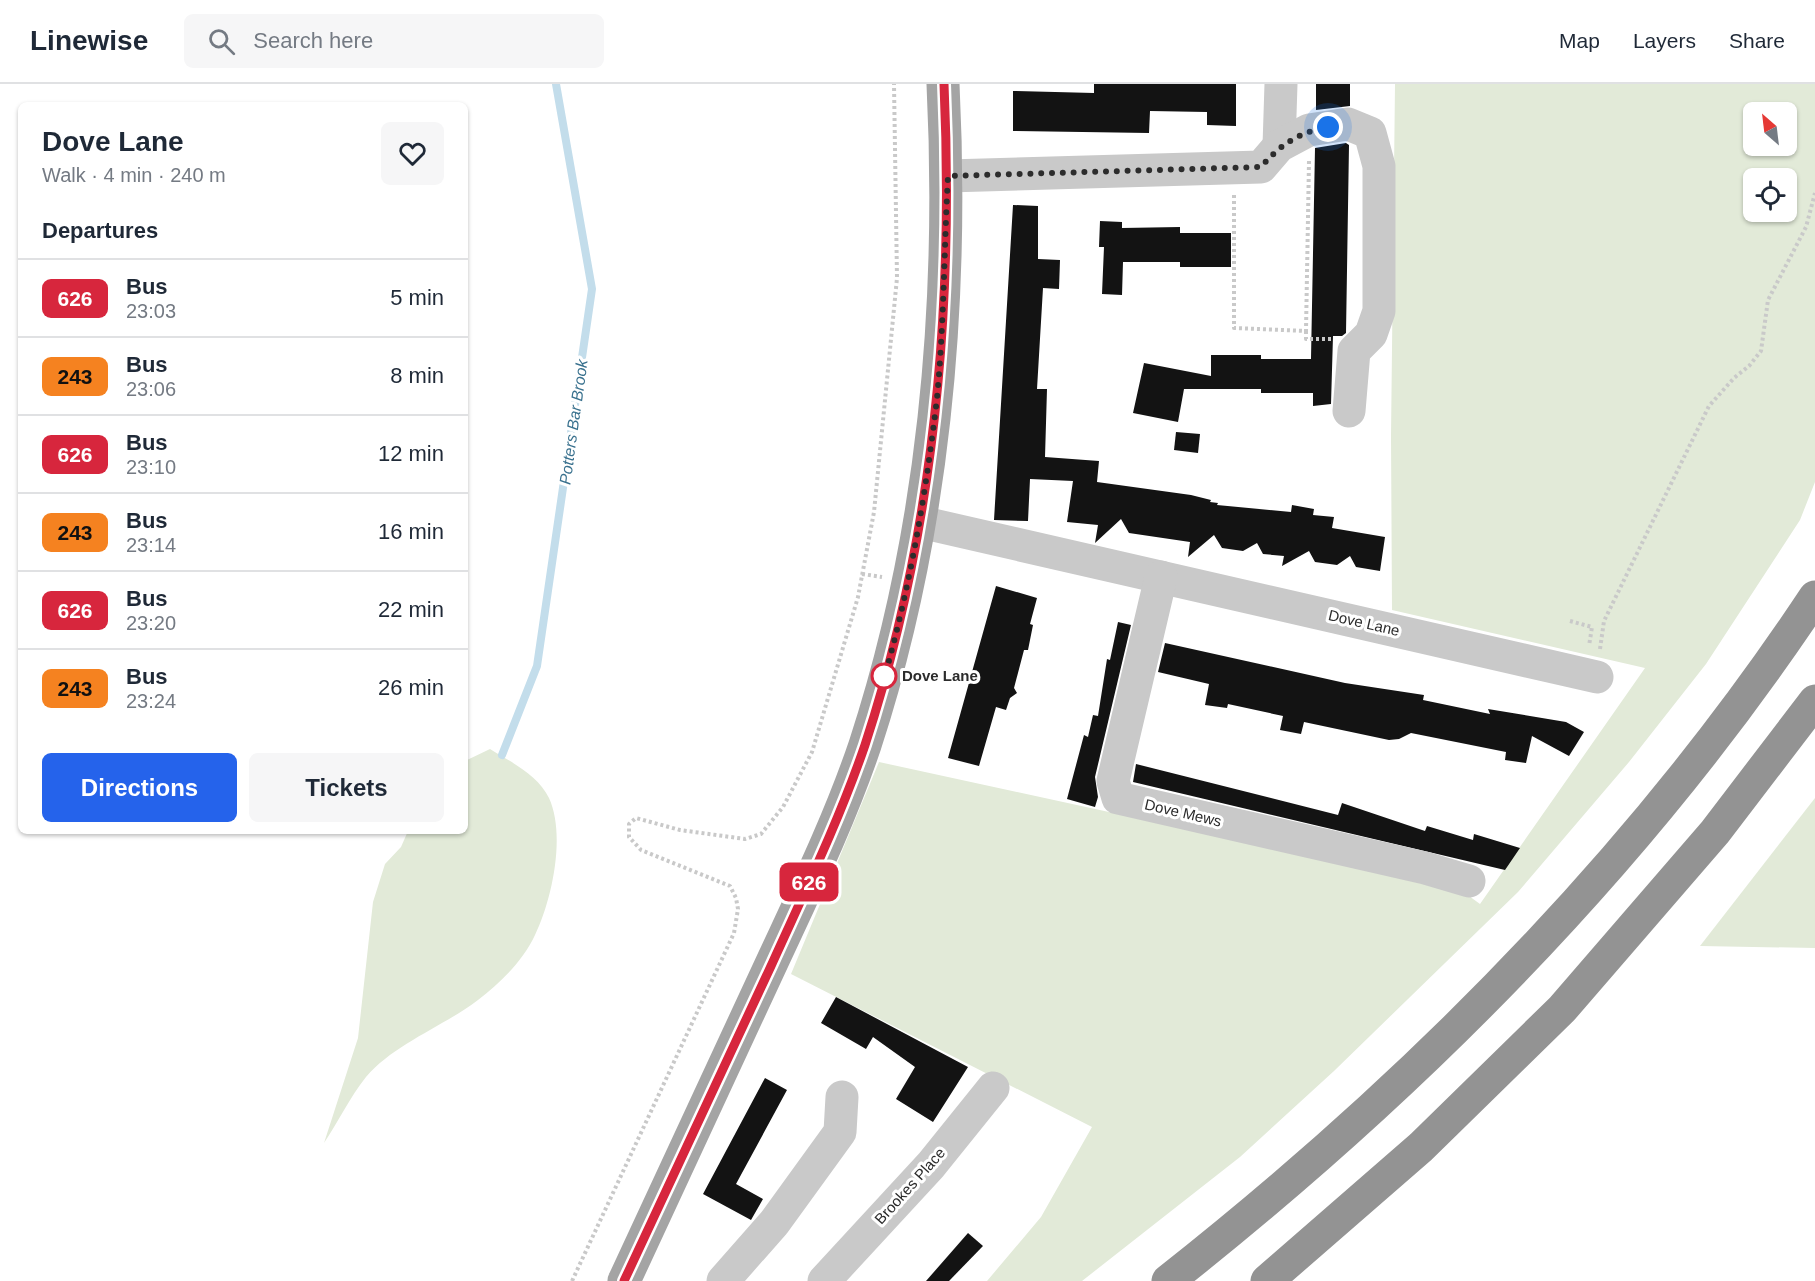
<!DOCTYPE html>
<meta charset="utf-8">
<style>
:root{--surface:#fff;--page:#f6f6f7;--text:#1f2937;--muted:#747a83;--line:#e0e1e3;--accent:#2563eb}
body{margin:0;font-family:Helvetica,sans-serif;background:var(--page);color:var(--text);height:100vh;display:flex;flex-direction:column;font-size:22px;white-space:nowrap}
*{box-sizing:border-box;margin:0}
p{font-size:20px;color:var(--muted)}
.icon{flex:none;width:33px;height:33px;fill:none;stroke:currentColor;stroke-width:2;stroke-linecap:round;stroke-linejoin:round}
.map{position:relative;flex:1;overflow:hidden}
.drawer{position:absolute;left:18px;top:18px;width:450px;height:732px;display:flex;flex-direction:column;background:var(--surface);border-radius:9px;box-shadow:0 2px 4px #0004}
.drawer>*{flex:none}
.badge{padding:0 12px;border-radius:9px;font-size:21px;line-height:39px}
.needle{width:39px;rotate:332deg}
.buttons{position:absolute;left:1743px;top:18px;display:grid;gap:12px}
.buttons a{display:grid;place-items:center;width:54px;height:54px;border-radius:9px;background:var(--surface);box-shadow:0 2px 4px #0004;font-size:30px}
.you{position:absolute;width:30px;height:30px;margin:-15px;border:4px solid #fff;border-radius:50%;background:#1a73e8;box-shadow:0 0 0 9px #1a73e833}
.map>.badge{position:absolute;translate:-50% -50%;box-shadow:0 0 0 3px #fff}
h2{padding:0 24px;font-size:22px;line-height:54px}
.round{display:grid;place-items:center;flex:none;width:63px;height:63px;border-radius:9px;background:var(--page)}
.head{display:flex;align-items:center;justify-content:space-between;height:102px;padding:0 24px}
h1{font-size:28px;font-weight:600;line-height:45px}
.button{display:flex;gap:12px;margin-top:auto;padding:12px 24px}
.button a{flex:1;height:69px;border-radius:9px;background:var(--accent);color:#fff;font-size:24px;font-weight:600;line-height:69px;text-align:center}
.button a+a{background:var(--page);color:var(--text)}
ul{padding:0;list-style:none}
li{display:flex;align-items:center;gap:18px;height:78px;padding:0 24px;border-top:2px solid var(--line)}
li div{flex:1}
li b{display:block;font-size:22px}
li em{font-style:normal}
li .badge{min-width:66px;font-weight:700;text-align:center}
header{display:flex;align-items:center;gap:36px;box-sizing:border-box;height:84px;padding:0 30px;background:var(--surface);border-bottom:2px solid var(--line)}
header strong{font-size:28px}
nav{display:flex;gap:33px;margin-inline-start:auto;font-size:21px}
.search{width:420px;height:54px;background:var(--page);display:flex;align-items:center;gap:15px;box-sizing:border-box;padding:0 21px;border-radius:9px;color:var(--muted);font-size:22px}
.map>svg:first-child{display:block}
</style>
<header>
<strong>Linewise</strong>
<div class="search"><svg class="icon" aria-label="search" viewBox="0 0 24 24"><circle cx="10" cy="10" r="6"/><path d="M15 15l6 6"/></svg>Search here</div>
<nav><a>Map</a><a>Layers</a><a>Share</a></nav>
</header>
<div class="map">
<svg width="1815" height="1197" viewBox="0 0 1815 1197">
<rect width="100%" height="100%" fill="#fff"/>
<g fill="#e2ead8" fill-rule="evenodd">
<path d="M 1395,0 L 1815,0 L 1815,398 L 1800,436 L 1706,580 L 1629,678 L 1518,808 L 1334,987 L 1240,1073 L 1082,1197 L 987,1197 L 1041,1133 L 1092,1043 L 791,890 L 879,678 L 1458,804 L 1480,820 L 1645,584 L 1392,526 L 1391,353 ZM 1754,28 L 1786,28 L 1786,62 L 1754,62 ZM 1754,94 L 1786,94 L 1786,128 L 1754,128 Z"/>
<path d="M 490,665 C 511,678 538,691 549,714 C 566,751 552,816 535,851 C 523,877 500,899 478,916 C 444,942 394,960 366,993 C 350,1013 338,1038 324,1059 L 358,954 L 373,818 L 385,780 L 401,763 L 408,747 L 465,747 L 465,677 Z"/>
<path d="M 1815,714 L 1815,864 L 1700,862 Z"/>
</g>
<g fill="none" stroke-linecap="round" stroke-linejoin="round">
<path stroke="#c3ddeb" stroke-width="8" d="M 502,671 L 537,582 L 592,205 L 556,0"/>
</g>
<g fill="#131313">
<path d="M 1094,0 L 1236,0 L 1236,42 L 1207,41 L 1207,28 L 1150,27 L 1149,49 L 1013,47 L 1013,7 L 1094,9 Z"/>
<path d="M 1316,0 L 1350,0 L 1350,22 L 1316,26 Z"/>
<path d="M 1346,59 L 1349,61 L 1346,249 L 1342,252 L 1333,252 L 1331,320 L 1313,322 L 1313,309 L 1261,309 L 1261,305 L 1184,305 L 1178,338 L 1133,329 L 1144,279 L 1211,292 L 1211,271 L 1261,271 L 1261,275 L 1311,275 L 1315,64 Z"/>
<path d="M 1013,121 L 1038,122 L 1038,175 L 1060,176 L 1059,205 L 1043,204 L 1037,305 L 1047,305 L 1045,373 L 1099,377 L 1097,398 L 1191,411 L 1211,416 L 1210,418 L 1218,419 L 1217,421 L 1291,428 L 1292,421 L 1314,425 L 1313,431 L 1334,433 L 1332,444 L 1385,453 L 1380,487 L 1356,483 L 1350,472 L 1337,481 L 1315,478 L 1309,467 L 1282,482 L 1284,472 L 1263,470 L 1257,459 L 1243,467 L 1222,464 L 1214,451 L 1188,473 L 1190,458 L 1129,449 L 1121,435 L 1095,459 L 1098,441 L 1067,438 L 1073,397 L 1030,395 L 1028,437 L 994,436 Z"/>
<path d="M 1100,137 L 1122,138 L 1122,144 L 1180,143 L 1180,149 L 1231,149 L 1231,183 L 1180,183 L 1180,178 L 1123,178 L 1122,211 L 1102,210 L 1104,163 L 1099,163 Z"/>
<path d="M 1176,348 L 1200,350 L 1198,369 L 1174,366 Z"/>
<path d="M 996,502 L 1037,514 L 1030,540 L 1033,541 L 1028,566 L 1024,566 L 1014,604 L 1017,609 L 1010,614 L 1006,626 L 996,623 L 979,682 L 948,674 Z"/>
<path d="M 1118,538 L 1131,541 L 1095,693 L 1098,713 L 1095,723 L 1067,715 L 1084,651 L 1088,653 L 1093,631 L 1098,632 L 1107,575 L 1110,576 Z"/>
<path d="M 1165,559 L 1345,599 L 1424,611 L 1423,616 L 1490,630 L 1488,625 L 1566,638 L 1584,648 L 1569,672 L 1532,652 L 1526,679 L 1505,676 L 1506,668 L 1411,649 L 1399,655 L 1389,656 L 1304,638 L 1301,650 L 1280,646 L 1283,632 L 1228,620 L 1227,624 L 1205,621 L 1209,600 L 1158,588 Z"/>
<path d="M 1136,680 L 1338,731 L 1342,719 L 1425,747 L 1427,742 L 1473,756 L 1474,750 L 1520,764 L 1505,786 L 1133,698 Z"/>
<path d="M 836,913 L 968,983 L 933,1038 L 896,1015 L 915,983 L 873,953 L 866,965 L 821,939 Z"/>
<path d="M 765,994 L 787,1006 L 736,1100 L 763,1115 L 751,1136 L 703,1110 Z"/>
<path d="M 968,1149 L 983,1162 L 949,1197 L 926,1197 Z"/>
</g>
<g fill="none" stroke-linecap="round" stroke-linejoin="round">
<g stroke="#c9c9c9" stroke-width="4" stroke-dasharray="3 3" stroke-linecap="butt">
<path d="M 1234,111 L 1234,244 L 1306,247 L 1309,77"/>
<path d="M 1306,247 L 1306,255 L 1331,255"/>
<path d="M 862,490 L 882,493"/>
<path d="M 1570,537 L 1592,543 L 1589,562"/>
<path d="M 1600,565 L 1604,537 L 1709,322 L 1734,294 L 1749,282 L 1761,267 L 1768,216 L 1806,143 L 1815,109"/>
<path d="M 572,1197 L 734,849 L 738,825 L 736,814 L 730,802 L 641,766 L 629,753 L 629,740 L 636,734 L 680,746 L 745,755 L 761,750 L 783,723 L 812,668 L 858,513 L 874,428 L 897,194 L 894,0"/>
</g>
<g stroke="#c9c9c9" stroke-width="33">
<path d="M 1279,62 L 1281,0"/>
<path d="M 948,92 L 1261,83 L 1279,62 L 1309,46 L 1348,40 L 1370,49 L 1379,82 L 1379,227 L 1371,250 L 1354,267 L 1349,327"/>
<path d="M 920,438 L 1597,593"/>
<path d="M 1161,493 L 1113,697 L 1118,714 L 1425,784 L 1469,797"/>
<path d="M 723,1197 L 774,1139 L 840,1048 L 842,1013"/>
<path d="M 824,1197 L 931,1081 L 993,1004"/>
</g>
<path stroke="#a4a4a4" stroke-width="33" d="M 624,1197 C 674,1090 724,983 773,876 C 806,805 840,735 865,661 C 934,450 954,221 943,0"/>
<g stroke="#939393" stroke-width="33">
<path d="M 1168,1197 C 1414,1003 1641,775 1815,513"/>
<path d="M 1267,1197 L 1421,1063 L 1562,925 L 1715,748 L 1815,617"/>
</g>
</g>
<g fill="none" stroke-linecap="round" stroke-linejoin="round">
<g stroke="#fff" stroke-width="14">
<path id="line" d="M 624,1197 C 673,1092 722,987 771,882 C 804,809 839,737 865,661 C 934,450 954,221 944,0"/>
</g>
<use href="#line" stroke="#d7263d" stroke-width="9"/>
<path stroke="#2c2c2c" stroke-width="6" stroke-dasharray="0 10.8" d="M 884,592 L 884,595 C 910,503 926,409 937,314 C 944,241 944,165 948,92 L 1261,83 C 1280,61 1299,48 1328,43"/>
</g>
<circle fill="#fff" stroke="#d7263d" stroke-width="3" cx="884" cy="592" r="12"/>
<g text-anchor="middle" stroke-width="6" stroke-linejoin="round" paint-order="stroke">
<g font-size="15" fill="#2c2c2c" stroke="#fff">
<text transform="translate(1364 539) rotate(13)" y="5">Dove Lane</text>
<text transform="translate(1183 729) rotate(13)" y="5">Dove Mews</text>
<text transform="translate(910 1102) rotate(-48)" y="5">Brookes Place</text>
</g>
<g font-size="15" font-weight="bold" fill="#2c2c2c" stroke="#fff" text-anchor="start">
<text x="902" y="597">Dove Lane</text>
</g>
<g font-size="16" font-style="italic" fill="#39718e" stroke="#fff">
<text transform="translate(573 338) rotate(-82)" y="6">Potters Bar Brook</text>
</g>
</g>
</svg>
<div class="buttons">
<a><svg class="needle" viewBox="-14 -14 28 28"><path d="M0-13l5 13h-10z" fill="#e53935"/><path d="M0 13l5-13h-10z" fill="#747a83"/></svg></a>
<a><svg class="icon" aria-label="locate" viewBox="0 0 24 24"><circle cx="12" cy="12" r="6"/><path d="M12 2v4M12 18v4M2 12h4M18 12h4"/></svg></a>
</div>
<div class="you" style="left:1328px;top:43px"></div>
<b class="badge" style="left:809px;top:798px;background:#d7263d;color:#fff">626</b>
<section class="drawer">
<div class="head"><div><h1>Dove Lane</h1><p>Walk · 4 min · 240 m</p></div><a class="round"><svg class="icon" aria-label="heart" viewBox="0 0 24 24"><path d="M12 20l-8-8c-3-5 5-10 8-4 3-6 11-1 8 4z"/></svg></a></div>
<h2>Departures</h2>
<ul>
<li><span class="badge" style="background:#d7263d;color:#fff">626</span><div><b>Bus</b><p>23:03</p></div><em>5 min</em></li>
<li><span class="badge" style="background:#f58220;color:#111">243</span><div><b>Bus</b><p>23:06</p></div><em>8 min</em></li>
<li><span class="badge" style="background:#d7263d;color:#fff">626</span><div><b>Bus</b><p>23:10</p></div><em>12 min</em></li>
<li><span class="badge" style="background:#f58220;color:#111">243</span><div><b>Bus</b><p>23:14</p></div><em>16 min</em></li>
<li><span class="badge" style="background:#d7263d;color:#fff">626</span><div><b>Bus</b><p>23:20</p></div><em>22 min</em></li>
<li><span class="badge" style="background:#f58220;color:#111">243</span><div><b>Bus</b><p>23:24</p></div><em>26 min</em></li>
</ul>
<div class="button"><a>Directions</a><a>Tickets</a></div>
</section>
</div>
